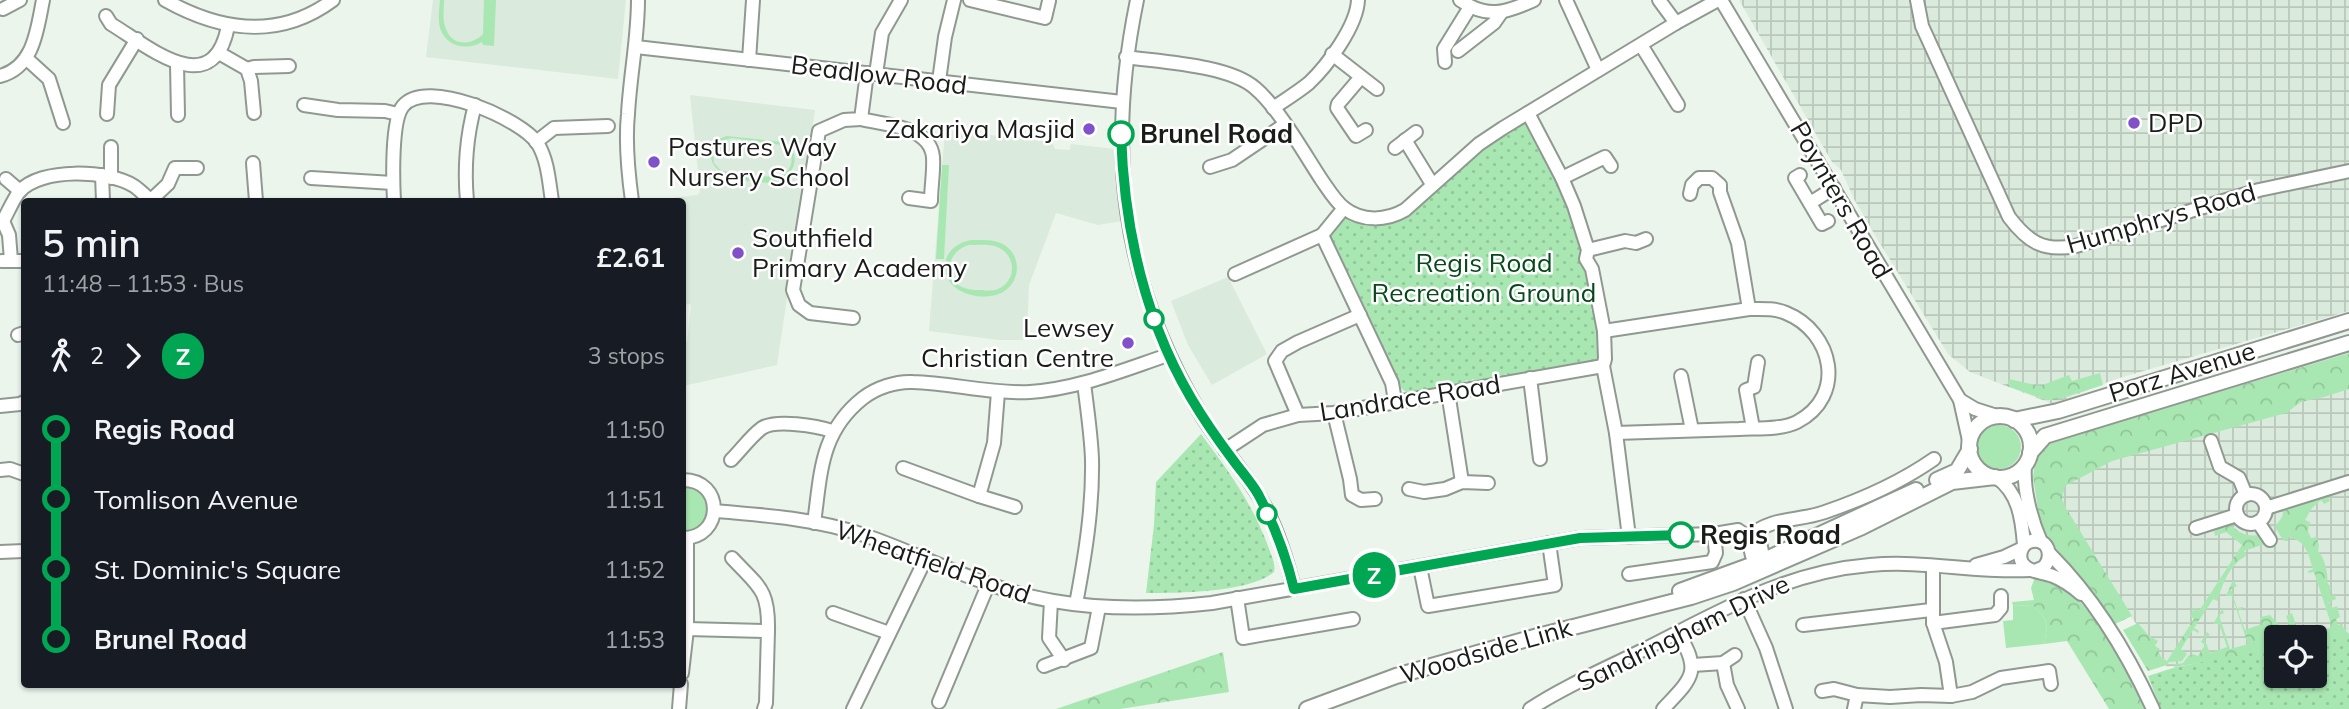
<!DOCTYPE html>
<meta charset="utf-8">
<style>
:root{--surface:#171b24;--page:#242831;--text:#f1f3f6;--muted:#9ea1a6}
body{margin:0;font-family:Mulish,sans-serif;background:var(--page);color:var(--text);height:100vh;display:flex;flex-direction:column;font-size:26px;white-space:nowrap}
*{box-sizing:border-box;margin:0}
p{font-size:23px;color:var(--muted)}
.icon{flex:none;width:38px;height:38px;fill:none;stroke:currentColor;stroke-width:2;stroke-linecap:round;stroke-linejoin:round}
.map{position:relative;flex:1;overflow:hidden}
.side{position:absolute;left:21px;top:198px;width:665px;height:490px;display:flex;flex-direction:column;background:var(--surface);border-radius:7px;box-shadow:0 2px 5px #0004}
.side>*{flex:none}
.badge{padding:0 14px;border-radius:23px;font-size:24px;line-height:46px}
.buttons{position:absolute;left:2264px;top:625px;display:grid;gap:14px}
.buttons a{display:grid;place-items:center;width:63px;height:63px;border-radius:7px;background:var(--surface);box-shadow:0 2px 5px #0004;font-size:35px}
.map>.badge{position:absolute;translate:-50% -50%;box-shadow:0 0 0 4px #fff}
.legs{display:flex;align-items:center;gap:10px;height:77px;padding:0 21px;font-size:23px}
.legs p{margin-inline-start:auto}
.head{display:flex;align-items:center;justify-content:space-between;height:119px;padding:0 21px}
h1{font-size:38px;font-weight:600;line-height:52px}
ul{padding:0 21px;list-style:none}
li{display:flex;align-items:center;gap:24px;height:70px;font-size:26px}
li i{display:grid;place-items:center;width:10px;height:100%;margin:0 9px;background:currentColor}
li i::after{content:'';width:18px;height:18px;margin:-9px;border:5px solid;border-radius:50%;background:var(--surface)}
li p{margin-inline-start:auto}
li:first-child i{background:linear-gradient(#0000 50%,currentColor 0)}
li:last-child i{background:linear-gradient(currentColor 50%,#0000 0)}
.map>svg:first-child{display:block}
</style>
<div class="map">
<svg width="2349" height="709" viewBox="0 0 2349 709">
<defs>
<pattern id="industrial-grid" width="8" height="8" patternUnits="userSpaceOnUse" patternTransform="scale(1.75)"><rect width="8" height="8" fill="#daeadc"/><path d="M0 4h8M4 0v8" fill="none" stroke="#bac8bc"/></pattern>
<pattern id="forest-crowns" width="20" height="18" patternUnits="userSpaceOnUse" patternTransform="scale(1.75)"><rect width="20" height="18" fill="#a9e7b2"/><path d="M2 6a3 3 0 1 1 6 0M12 15a3 3 0 1 1 6 0" fill="none" stroke="#91c698"/></pattern>
<pattern id="park-dots" width="8" height="8" patternUnits="userSpaceOnUse" patternTransform="scale(1.75)"><rect width="8" height="8" fill="#a9e7b2"/><path d="M2 2h.1M6 6h.1" fill="none" stroke="#91c698" stroke-width="1.8" stroke-linecap="round"/></pattern>
</defs>
<rect width="100%" height="100%" fill="#ebf5ec"/>
<g fill="#daeadc">
<path d="M 433,0 L 626,0 L 618,79 L 426,57 Z"/>
<path d="M 690,95 L 815,110 L 777,365 L 683,386 L 683,343 L 687,342 L 691,306 L 690,304 L 683,305 L 682,201 L 649,201 L 697,195 L 700,192 Z"/>
<path d="M 945,130 L 1052,142 L 1055,149 L 1070,150 L 1071,144 L 1114,149 L 1122,221 L 1098,225 L 1056,213 L 1029,285 L 1027,335 L 1024,340 L 999,340 L 929,331 Z"/>
<path d="M 1228,277 L 1267,354 L 1212,385 L 1188,345 L 1171,301 Z"/>
</g>
<g fill="url(#industrial-grid)">
<path d="M 1739,0 L 2349,0 L 2349,311 L 2116,379 L 2053,404 L 1970,372 L 1948,354 L 1876,237 L 1854,199 L 1841,170 L 1832,162 Z"/>
<path d="M 2349,377 L 2349,636 L 2277,637 L 2277,649 L 2167,667 L 2061,519 L 2057,485 L 2104,452 Z"/>
</g>
<g fill="#a9e7b2" fill-rule="evenodd">
<path d="M 440,0 L 444,0 C 444,9 442,20 446,29 C 452,46 471,46 483,34 L 484,0 L 496,0 L 494,46 L 483,45 L 482,42 C 467,51 446,47 440,28 C 438,20 439,9 440,0 Z"/>
<path d="M 727,136 L 783,142 L 794,154 C 797,166 790,175 779,179 L 779,184 L 720,178 L 721,172 C 705,161 708,141 727,136 ZM 732,138 L 782,145 L 791,154 C 798,190 740,172 721,171 L 714,163 L 713,150 L 719,141 Z"/>
<path d="M 942,165 L 949,165 L 944,259 L 936,259 Z"/>
<path d="M 971,240 C 981,240 994,239 1003,244 C 1021,254 1021,279 1006,290 C 989,303 952,296 946,274 C 941,256 954,243 971,240 ZM 969,245 C 979,245 993,243 1001,249 C 1017,259 1015,282 998,289 C 993,291 987,291 982,290 C 974,290 967,290 960,286 C 941,274 950,250 969,245 Z"/>
<circle cx="1999" cy="447" r="22"/>
<path d="M 682,488 C 715,487 716,531 683,532 Z"/>
<path d="M 2032,605 C 2049,619 2048,624 2044,644 L 2006,648 L 2003,621 L 2013,620 L 2013,606 Z"/>
</g>
<g fill="url(#forest-crowns)">
<path d="M 2349,353 L 2349,389 L 2324,397 L 2301,402 L 2286,413 L 2112,461 L 2065,486 L 2062,499 L 2066,508 L 2132,616 L 2115,624 L 2041,529 L 2033,477 L 2036,453 L 2052,442 Z"/>
<path d="M 2100,373 L 2103,385 L 2056,400 L 2046,400 L 2007,386 L 2009,379 L 2040,386 L 2069,375 L 2072,381 Z"/>
<path d="M 2328,495 L 2330,501 L 2324,504 L 2321,500 L 2312,508 L 2305,520 L 2310,522 L 2308,531 L 2311,538 L 2317,537 L 2319,546 L 2318,551 C 2324,557 2329,574 2327,582 L 2332,589 L 2330,591 L 2331,596 L 2335,595 L 2336,599 L 2329,602 L 2332,608 L 2337,606 L 2340,617 L 2336,619 L 2338,625 L 2342,624 L 2344,629 L 2349,628 L 2345,630 L 2349,634 L 2315,661 L 2315,637 L 2303,637 L 2332,627 L 2314,572 L 2308,573 L 2308,571 L 2313,569 C 2308,554 2306,540 2288,537 L 2288,541 L 2283,540 L 2275,527 L 2282,517 L 2284,508 Z"/>
<path d="M 2231,525 C 2242,536 2251,537 2265,534 L 2271,545 L 2268,549 L 2265,544 L 2244,551 L 2246,556 C 2230,564 2221,586 2218,601 L 2213,599 L 2194,628 L 2199,631 L 2198,633 L 2193,630 L 2181,649 L 2187,654 L 2182,661 L 2169,662 L 2167,665 L 2148,671 L 2123,630 L 2138,623 L 2148,635 L 2158,641 L 2155,646 L 2160,649 L 2158,651 L 2162,658 L 2167,661 L 2194,619 L 2190,616 L 2194,608 L 2199,611 L 2242,545 L 2226,532 L 2215,536 L 2214,531 Z"/>
<path d="M 2035,577 C 2045,579 2058,582 2066,588 C 2092,607 2133,679 2145,709 L 2109,709 L 2067,641 L 2044,644 C 2048,624 2049,619 2032,605 L 2013,606 L 2012,602 L 2034,600 L 2031,588 Z"/>
<path d="M 2233,580 L 2237,586 L 2231,589 L 2237,608 L 2243,607 L 2243,609 L 2238,611 L 2245,630 L 2262,624 L 2260,617 L 2270,615 L 2279,625 L 2287,628 L 2289,624 L 2286,616 L 2292,613 L 2300,637 L 2277,637 L 2277,671 L 2229,658 L 2174,667 L 2173,665 L 2183,663 L 2189,655 L 2191,656 L 2193,654 L 2198,656 L 2205,645 L 2201,642 L 2207,632 L 2210,635 L 2204,638 L 2210,653 L 2227,647 L 2219,624 L 2213,624 L 2222,609 L 2224,613 L 2219,615 L 2230,649 L 2248,644 L 2232,596 L 2226,596 Z"/>
<path d="M 1223,652 L 1229,692 L 1120,709 L 1056,709 Z"/>
</g>
<g fill="url(#park-dots)">
<path d="M 1523,121 L 1528,122 L 1565,194 L 1564,200 L 1567,201 L 1565,206 L 1568,207 L 1568,211 L 1571,212 L 1570,217 L 1574,223 L 1575,232 L 1578,233 L 1577,237 L 1581,239 C 1581,255 1582,264 1590,277 L 1586,280 L 1589,284 L 1588,292 L 1591,295 L 1589,298 L 1592,301 L 1590,303 L 1593,306 L 1591,310 L 1597,316 L 1600,356 L 1595,365 L 1512,377 L 1505,374 L 1504,377 L 1500,375 L 1499,378 L 1493,376 L 1493,381 L 1481,383 L 1479,379 L 1475,381 L 1473,379 L 1469,382 L 1467,380 L 1458,387 L 1408,394 L 1401,388 L 1349,273 C 1336,262 1330,246 1330,228 L 1347,214 L 1382,221 L 1466,159 Z"/>
<path d="M 1201,434 C 1228,470 1252,503 1268,546 C 1271,555 1276,563 1274,572 C 1249,593 1179,593 1146,593 L 1154,525 L 1156,482 Z"/>
<path d="M 2349,634 L 2349,709 L 2161,709 L 2148,676 L 2176,667 L 2277,648 L 2277,676 L 2315,676 L 2315,640 Z"/>
</g>
<g fill="none" stroke-linecap="round" stroke-linejoin="round">
<g stroke="#909991" stroke-width="16">
<g id="minor">
<path d="M 165,0 C 220,31 279,40 333,0"/>
<path d="M 970,0 L 1045,18 L 1049,1"/>
<path d="M 1137,0 C 1106,150 1121,280 1200,413 C 1216,440 1238,464 1255,490 C 1275,519 1286,556 1294,589"/>
<path d="M 1460,0 C 1487,19 1506,13 1534,0"/>
<path d="M 1566,0 L 1598,70"/>
<path d="M 1659,0 L 1676,23"/>
<path d="M 1721,0 L 1960,400 L 1970,445"/>
<path d="M 1917,0 L 1922,26 L 2009,217 C 2028,242 2043,252 2076,246 L 2259,190 L 2349,171"/>
<path d="M 3,9 L 20,0"/>
<path d="M 106,16 L 111,24 C 149,47 213,103 228,26"/>
<path d="M 1641,45 L 1678,105"/>
<path d="M 636,47 L 1122,102"/>
<path d="M 1458,51 L 1494,23 L 1501,13"/>
<path d="M 219,53 L 247,69 L 251,81 L 254,113"/>
<path d="M 1332,54 L 1377,89"/>
<path d="M 1126,57 C 1161,62 1229,65 1255,88 C 1278,107 1304,153 1321,179 C 1328,189 1335,201 1344,208 C 1362,222 1386,221 1405,210 L 1479,144 L 1503,128 L 1676,23 L 1718,0"/>
<path d="M 27,59 L 49,79 L 63,123"/>
<path d="M 749,60 L 753,0"/>
<path d="M 1445,62 L 1444,49 L 1470,7"/>
<path d="M 177,64 L 178,115"/>
<path d="M 247,69 L 254,67 L 289,66"/>
<path d="M 876,74 L 882,33 L 901,0"/>
<path d="M 0,76 C 34,67 37,30 43,0"/>
<path d="M 1361,77 L 1338,104 L 1337,108 L 1356,136 L 1366,130"/>
<path d="M 939,81 L 945,37 L 954,0"/>
<path d="M 304,105 L 338,110 L 385,111 L 398,114"/>
<path d="M 1273,108 C 1285,100 1298,92 1309,83 C 1327,66 1357,26 1358,0"/>
<path d="M 1528,113 L 1562,178 L 1574,206 L 1588,250 L 1586,259 L 1592,269 L 1604,331 L 1605,359 L 1603,366 L 1616,433 L 1629,537"/>
<path d="M 107,114 L 109,85 L 137,39"/>
<path d="M 861,119 C 885,125 930,126 933,157 C 934,172 931,187 931,201 L 909,198"/>
<path d="M 1405,140 L 1432,184"/>
<path d="M 536,142 L 554,128 L 608,126"/>
<path d="M 111,147 L 111,178"/>
<path d="M 1395,148 L 1416,132"/>
<path d="M 253,163 L 256,201"/>
<path d="M 1210,167 L 1232,160 L 1284,125"/>
<path d="M 102,175 L 103,201"/>
<path d="M 1800,175 L 1795,178 L 1822,224 L 1828,221"/>
<path d="M 311,178 L 393,183"/>
<path d="M 1562,178 L 1605,157 L 1611,166"/>
<path d="M 6,179 L 20,191"/>
<path d="M 1690,194 L 1692,185 L 1699,178 L 1712,178 L 1720,185 L 1720,192 L 1738,243 L 1749,309"/>
<path d="M 394,201 C 393,182 391,120 403,106 C 426,77 522,119 538,144 C 548,161 549,182 552,201"/>
<path d="M 467,201 C 464,168 466,138 475,105"/>
<path d="M 632,201 C 628,172 625,143 628,114 C 630,76 638,38 638,0"/>
<path d="M 1810,203 L 1834,188"/>
<path d="M 3,221 L 9,235 L 11,260"/>
<path d="M 0,222 L 3,221 C 8,212 13,200 19,192 C 40,167 109,170 134,186 C 140,190 145,196 151,200 L 168,184 L 175,168 L 197,168"/>
<path d="M 1322,235 L 1392,383 L 1395,401"/>
<path d="M 1588,250 L 1625,241 L 1636,243 L 1646,239"/>
<path d="M 2,261 L 21,261"/>
<path d="M 1235,274 L 1322,235 L 1344,208"/>
<path d="M 853,318 L 810,313 L 799,305 L 793,290 L 819,131 L 844,120 L 861,119 L 867,73"/>
<path d="M 1604,331 L 1749,309 C 1762,309 1774,308 1786,313 C 1833,332 1847,396 1797,422 C 1781,430 1756,428 1739,429 C 1698,430 1657,432 1616,433"/>
<path d="M 18,335 L 24,333"/>
<path d="M 1681,376 L 1692,430"/>
<path d="M 1530,378 L 1540,459"/>
<path d="M 1448,392 L 1462,482"/>
<path d="M 1960,400 L 1975,409 L 1997,416"/>
<path d="M 0,406 L 20,404 L 24,402"/>
<path d="M 1334,413 L 1350,479 L 1352,495 L 1361,500 L 1375,499"/>
<path d="M 1298,415 L 1275,361 L 1282,351 L 1298,342 L 1360,315"/>
<path d="M 1753,428 L 1746,390 L 1754,387 L 1758,362"/>
<path d="M 2211,441 L 2220,467 L 2239,478 L 2246,495"/>
<path d="M 1225,450 L 1263,425 L 1298,415 L 1334,413 L 1603,366"/>
<path d="M 731,460 C 741,450 751,436 762,428 C 776,419 817,426 832,431"/>
<path d="M 2025,465 C 2023,489 2031,519 2041,542"/>
<path d="M 903,468 L 979,496 L 994,443 L 998,392"/>
<path d="M 0,470 L 10,469 L 24,474"/>
<path d="M 1996,477 C 2019,493 2022,519 2024,545"/>
<path d="M 682,480 C 725,479 724,539 682,538"/>
<path d="M 1409,489 L 1424,492 L 1445,489 L 1462,482 L 1488,483"/>
<circle cx="2251" cy="509" r="15"/>
<path d="M 979,496 L 1015,507"/>
<path d="M 2266,508 L 2349,482"/>
<path d="M 714,511 C 765,515 818,519 867,536 C 929,558 987,590 1053,601 C 1105,610 1159,609 1212,603 L 1580,538 L 1714,534 L 1738,530 L 1748,537 L 1757,537 C 1765,550 1760,556 1765,569"/>
<path d="M 2258,522 L 2270,540"/>
<path d="M 814,523 C 821,473 820,432 863,398 C 876,388 896,381 913,382 C 952,383 990,394 1030,392 C 1078,389 1123,370 1168,355"/>
<path d="M 2196,528 L 2237,515"/>
<path d="M 1748,537 C 1773,516 1796,522 1825,512 C 1863,499 1901,482 1934,459"/>
<path d="M 1748,537 L 1752,556 L 1762,561"/>
<path d="M 0,552 L 24,551"/>
<path d="M 2050,554 C 2094,598 2127,652 2153,709"/>
<path d="M 732,558 C 759,587 769,589 768,631"/>
<path d="M 1976,565 L 2004,557 L 2021,549"/>
<path d="M 1933,566 L 1933,623 L 1946,662 L 1951,696"/>
<path d="M 1420,567 L 1428,606 L 1555,585 L 1549,543"/>
<path d="M 2035,571 L 2044,567 C 2053,557 2049,538 2032,541 C 2020,543 2016,560 2026,567 C 2033,573 2044,572 2053,576 C 2063,580 2073,587 2081,594"/>
<path d="M 1629,574 L 1712,562 L 1716,553 L 1714,534"/>
<path d="M 1237,598 L 1243,638 L 1353,619"/>
<path d="M 1744,599 L 1766,648 L 1786,709"/>
<path d="M 1051,601 L 1049,638 L 1064,660"/>
<path d="M 1076,604 C 1085,556 1093,508 1092,459 C 1091,433 1087,408 1084,383"/>
<path d="M 833,613 L 889,633"/>
<path d="M 1933,623 L 1995,615 L 2001,608 L 2001,596"/>
<path d="M 1803,625 L 1931,610"/>
<path d="M 687,629 L 768,631 L 766,703 L 764,709"/>
<path d="M 1723,663 L 1727,685 L 1738,709"/>
<path d="M 1693,665 L 1723,663 L 1735,655"/>
<path d="M 1044,666 L 1091,648 L 1099,607"/>
<path d="M 682,673 L 687,629 L 687,538"/>
<path d="M 1822,691 L 1834,689 L 1857,695"/>
<path d="M 939,702 L 988,585"/>
<path d="M 679,709 L 681,684"/>
<path d="M 853,709 L 925,560"/>
<path d="M 1530,709 C 1565,686 1605,669 1643,650 C 1719,612 1784,572 1870,565 C 1924,560 1977,573 2030,570"/>
<path d="M 1663,709 C 1692,678 1702,672 1678,633"/>
<path d="M 1854,709 L 1857,695 L 1890,697 L 1921,695 L 1951,696 L 1972,692 L 2001,678 L 2049,671 L 2051,684"/>
</g>
</g>
<g stroke="#909991" stroke-width="18">
<g id="major">
<circle cx="2000" cy="447" r="31"/>
<path d="M 2014,420 L 2058,411 L 2349,321"/>
<path d="M 2030,453 L 2045,436 L 2349,343"/>
<path d="M 1937,480 L 1957,471 L 1970,449"/>
<path d="M 1680,591 L 1762,561 L 1916,490"/>
<path d="M 1307,709 L 1396,676 L 1538,636 L 1691,597 L 1733,583 L 1862,527 L 1952,482 L 1995,477"/>
</g>
</g>
<use href="#minor" stroke="#fff" stroke-width="12"/>
<use href="#major" stroke="#fff" stroke-width="14"/>
</g>
<g fill="none" stroke-linecap="round" stroke-linejoin="round">
<g stroke="#fff" stroke-width="16">
<path id="line-1" d="M 1121,134 C 1124,227 1144,318 1191,398 C 1204,420 1218,440 1233,460 C 1241,471 1251,482 1258,494 C 1274,524 1286,556 1294,589 L 1580,538 L 1681,535"/>
</g>
<use href="#line-1" stroke="#00a651" stroke-width="10"/>
</g>
<g fill="#8051c9" stroke="#fff" stroke-width="2.5">
<circle cx="2134" cy="123" r="7"/>
<circle cx="1089" cy="129" r="7"/>
<circle cx="654" cy="162" r="7"/>
<circle cx="738" cy="253" r="7"/>
<circle cx="1128" cy="343" r="7"/>
</g>
<g fill="#fff" stroke="#00a651" stroke-width="3.5">
<circle cx="1121" cy="134" r="12"/>
<circle cx="1154" cy="319" r="9"/>
<circle cx="1267" cy="514" r="9"/>
<circle cx="1681" cy="535" r="12"/>
</g>
<g text-anchor="middle" stroke-width="5" stroke-linejoin="round" paint-order="stroke">
<g font-size="26" fill="#191c19" stroke="#fff">
<text transform="translate(879 75) rotate(7)" y="9">Beadlow Road</text>
<text transform="translate(1841 200) rotate(60)" y="9">Poynters Road</text>
<text transform="translate(2161 218) rotate(-16)" y="9">Humphrys Road</text>
<text transform="translate(2182 372) rotate(-17)" y="9">Porz Avenue</text>
<text transform="translate(1410 398) rotate(-9)" y="9">Landrace Road</text>
<text transform="translate(933 562) rotate(19)" y="9">Wheatfield Road</text>
<text transform="translate(1683 633) rotate(-26)" y="9">Sandringham Drive</text>
<text transform="translate(1486 651) rotate(-16)" y="9">Woodside Link</text>
</g>
<g font-size="26" fill="#191c19" stroke="#fff" text-anchor="start">
<text x="2148" y="132">DPD</text>
<text x="1075" y="138" text-anchor="end">Zakariya Masjid</text>
<text x="668" y="156">Pastures Way<tspan x="668" dy="30">Nursery School</tspan></text>
<text x="752" y="247">Southfield<tspan x="752" dy="30">Primary Academy</tspan></text>
<text x="1114" y="337" text-anchor="end">Lewsey<tspan x="1114" dy="30">Christian Centre</tspan></text>
</g>
<g font-size="26" font-weight="bold" fill="#191c19" stroke="#fff" text-anchor="start">
<text x="1140" y="143">Brunel Road</text>
<text x="1700" y="544">Regis Road</text>
</g>
<g font-size="26" fill="#07481c" stroke="#fff">
<text x="1484" y="272">Regis Road<tspan x="1484" dy="30">Recreation Ground</tspan></text>
</g>
</g>
</svg>
<div class="buttons">
<a><svg class="icon" aria-label="locate" viewBox="0 0 24 24"><circle cx="12" cy="12" r="6"/><path d="M12 2v4M12 18v4M2 12h4M18 12h4"/></svg></a>
</div>
<b class="badge" style="left:1374px;top:575px;background:#00a651;color:#fff">Z</b>
<section class="side">
<div class="head"><div><h1>5 min</h1><p>11:48 – 11:53 · Bus</p></div><b>£2.61</b></div>
<div class="legs"><svg class="icon" aria-label="walk" viewBox="0 0 24 24"><circle cx="13" cy="4" r="2"/><path d="M13 8l-2 6 4 7M11 14l-3 7M7 12l3-4h3l4 4"/></svg>2<svg class="icon" aria-label="forward" viewBox="0 0 24 24"><path d="M9 5l7 7-7 7"/></svg><b class="badge" style="background:#00a651;color:#fff">Z</b><p>3 stops</p></div>
<ul>
<li><i style="color:#00a651"></i><b>Regis Road</b><p>11:50</p></li>
<li><i style="color:#00a651"></i><span>Tomlison Avenue</span><p>11:51</p></li>
<li><i style="color:#00a651"></i><span>St. Dominic's Square</span><p>11:52</p></li>
<li><i style="color:#00a651"></i><b>Brunel Road</b><p>11:53</p></li>
</ul>
</section>
</div>
